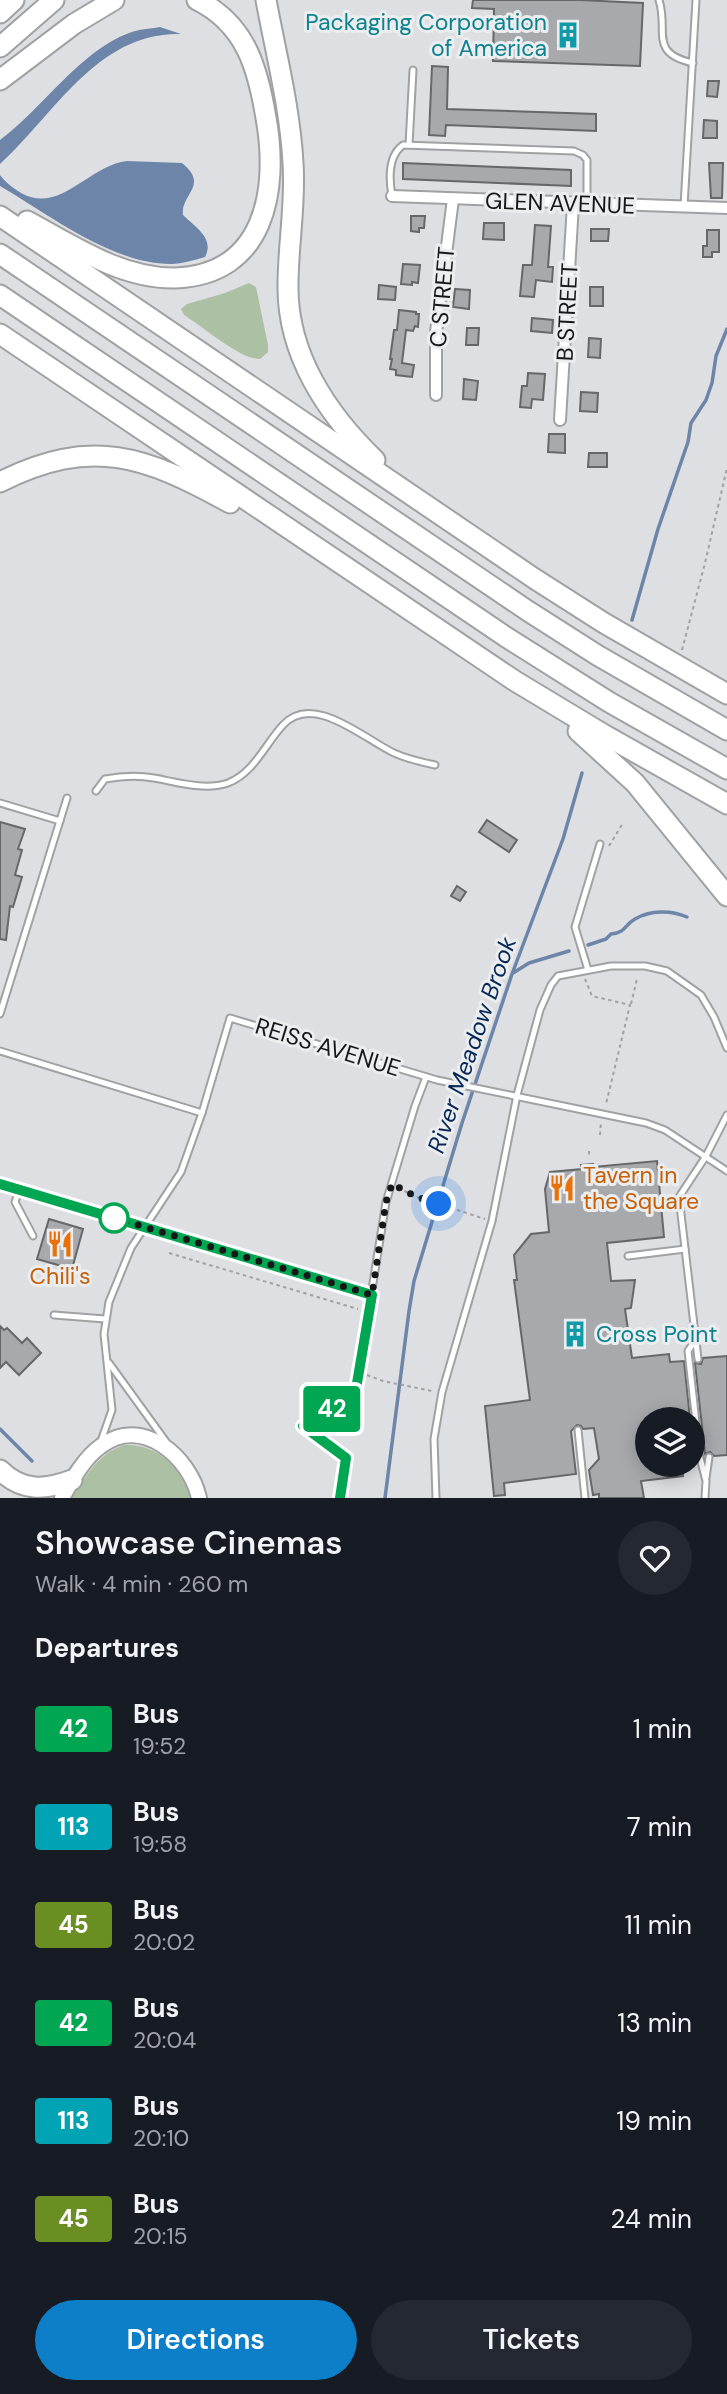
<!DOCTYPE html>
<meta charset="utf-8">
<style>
:root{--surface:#171b24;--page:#242831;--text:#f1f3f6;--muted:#9ea1a6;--accent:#0d7fc9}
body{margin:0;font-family:"DM Sans",sans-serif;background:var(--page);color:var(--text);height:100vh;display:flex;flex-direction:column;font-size:26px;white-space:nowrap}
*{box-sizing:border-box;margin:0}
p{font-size:23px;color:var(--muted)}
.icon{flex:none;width:38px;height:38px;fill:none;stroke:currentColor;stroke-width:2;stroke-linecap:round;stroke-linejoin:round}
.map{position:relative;height:1498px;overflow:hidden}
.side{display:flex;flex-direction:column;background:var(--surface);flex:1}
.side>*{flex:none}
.badge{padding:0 14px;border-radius:5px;font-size:24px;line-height:46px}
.buttons{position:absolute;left:635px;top:1407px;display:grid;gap:14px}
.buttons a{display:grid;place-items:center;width:70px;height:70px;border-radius:50%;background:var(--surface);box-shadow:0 4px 18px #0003;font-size:35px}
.you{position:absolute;width:35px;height:35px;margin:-18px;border:5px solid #fff;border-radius:50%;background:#1a73e8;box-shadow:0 0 0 10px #1a73e833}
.map>.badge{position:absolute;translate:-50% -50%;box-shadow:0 0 0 4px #fff}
h2{padding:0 35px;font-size:26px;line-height:63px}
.round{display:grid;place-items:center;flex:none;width:74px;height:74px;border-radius:37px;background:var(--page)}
.overview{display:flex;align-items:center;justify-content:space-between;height:119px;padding:0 35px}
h1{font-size:33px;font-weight:600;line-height:52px}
.cta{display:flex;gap:14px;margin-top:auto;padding:14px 35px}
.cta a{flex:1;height:80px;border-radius:42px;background:var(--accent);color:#fff;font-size:28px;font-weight:600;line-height:80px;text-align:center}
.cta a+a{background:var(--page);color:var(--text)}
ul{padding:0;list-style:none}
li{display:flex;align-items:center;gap:21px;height:98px;padding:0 35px}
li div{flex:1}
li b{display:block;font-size:26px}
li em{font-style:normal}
li .badge{min-width:77px;font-weight:700;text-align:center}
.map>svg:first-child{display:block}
</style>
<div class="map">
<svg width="727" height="1498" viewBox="0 0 727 1498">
<rect width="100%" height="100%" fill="#dedfe2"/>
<g fill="#acc1a3">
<path d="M 249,283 L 256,287 L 268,345 L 268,352 L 260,359 C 241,360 202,326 184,315 L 181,309 L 187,304 L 225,293 Z"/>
<path d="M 124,1445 C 156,1443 182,1467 190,1498 L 72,1498 C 85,1476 99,1453 124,1445 Z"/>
</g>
<g fill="#6c85a8">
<path d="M 160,27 L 181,34 C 97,32 55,114 0,164 L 0,140 C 41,110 80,51 129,33 C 139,29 149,29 160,27 Z"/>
<path d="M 127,161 L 182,163 C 210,186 180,194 183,215 C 195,227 215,238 205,257 C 195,260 184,263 173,264 C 113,265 50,215 0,186 L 0,175 C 5,182 13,188 21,193 C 60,215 89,165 127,161 Z"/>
</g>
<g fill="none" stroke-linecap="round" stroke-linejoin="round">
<g stroke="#6c85a8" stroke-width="3.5">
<path d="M 632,620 L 658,529 L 688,442 L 691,423 L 706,400 L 712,383 L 716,356 L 727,329"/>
<path d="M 588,945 L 606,939 L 611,934 C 627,932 624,925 635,919 C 650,910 671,910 687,917"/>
<path d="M 513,973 L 529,963 L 569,951"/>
<path d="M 0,1429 L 32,1461"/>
<path d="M 385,1498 L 409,1311 L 414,1281 L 462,1123 L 512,974 L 563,839 L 582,773"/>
</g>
</g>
<g fill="#a8a9ac" stroke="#666769" stroke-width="2">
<path d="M 473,0 L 580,0 L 643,3 L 640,66 L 493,61 L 494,9 L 472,8 Z"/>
<path d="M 432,66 L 448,67 L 447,109 L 596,114 L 596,131 L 446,125 L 445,136 L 429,135 Z"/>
<path d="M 708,81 L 719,81 L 717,97 L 707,96 Z"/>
<path d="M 704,120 L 717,121 L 717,138 L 703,138 Z"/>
<path d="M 403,163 L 571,170 L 571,186 L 403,179 Z"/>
<path d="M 709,163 L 723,163 L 722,198 L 711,198 Z"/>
<path d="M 411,216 L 425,216 L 424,228 L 419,228 L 419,232 L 411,231 Z"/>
<path d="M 484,223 L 504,223 L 504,240 L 483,239 Z"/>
<path d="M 535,225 L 551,226 L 548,267 L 553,267 L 552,282 L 536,280 L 534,297 L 520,296 L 523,265 L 532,265 Z"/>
<path d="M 591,229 L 609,229 L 608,241 L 591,241 Z"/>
<path d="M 707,230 L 719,230 L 719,252 L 712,252 L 712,257 L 703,257 L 703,246 L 707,246 Z"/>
<path d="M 403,264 L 420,265 L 418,283 L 412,282 L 412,285 L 401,284 Z"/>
<path d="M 379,285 L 396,287 L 395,300 L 378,299 Z"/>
<rect x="590" y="287" width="13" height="19"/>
<path d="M 455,289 L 470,290 L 469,309 L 453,307 Z"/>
<path d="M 399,310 L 416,312 L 416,314 L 419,314 L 418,327 L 415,326 L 413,331 L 406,330 L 402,363 L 414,365 L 412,377 L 396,375 L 396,370 L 390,369 L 392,359 L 390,359 L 394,330 L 397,330 Z"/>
<path d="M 532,318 L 553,320 L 552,333 L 531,331 Z"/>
<path d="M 467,328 L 479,328 L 478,345 L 466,345 Z"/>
<path d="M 589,338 L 601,339 L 600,358 L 588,357 Z"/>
<path d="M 528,373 L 545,374 L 543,400 L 532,399 L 531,408 L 520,407 L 522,386 L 527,386 Z"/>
<path d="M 464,379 L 478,381 L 476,400 L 463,399 Z"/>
<path d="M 581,392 L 598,393 L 597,412 L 580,411 Z"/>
<path d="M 549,434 L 565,434 L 565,453 L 548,452 Z"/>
<path d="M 589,453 L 607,453 L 607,467 L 588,467 Z"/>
<path d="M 487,820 L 517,840 L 509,852 L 479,832 Z"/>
<path d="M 0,822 L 25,829 L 18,849 L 22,850 L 15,875 L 22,877 L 13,907 L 10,906 L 6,940 L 0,939 Z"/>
<path d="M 457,886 L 466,892 L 460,901 L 451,896 Z"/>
<path d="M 657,1161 L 664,1237 L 607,1243 L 611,1281 L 635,1280 L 631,1308 L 625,1309 L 632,1358 L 669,1354 L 670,1362 L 684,1361 L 690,1419 L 648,1419 L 648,1465 L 682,1465 L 683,1476 L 641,1481 L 644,1498 L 599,1498 L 599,1494 L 593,1495 L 589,1470 L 599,1459 L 594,1428 L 583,1429 L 581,1426 L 577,1425 L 571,1431 L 576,1474 L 504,1483 L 505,1495 L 494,1496 L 485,1406 L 530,1400 L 514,1280 L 517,1280 L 514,1255 L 531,1234 L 549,1232 L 545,1189 L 550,1172 L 582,1169 L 581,1165 L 593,1164 L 593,1167 Z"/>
<path d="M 49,1219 L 83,1229 L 72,1269 L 37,1259 Z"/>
<path d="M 0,1326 L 4,1330 L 7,1328 L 22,1343 L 27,1338 L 41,1353 L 19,1375 L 6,1362 L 0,1368 Z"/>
<path d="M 727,1356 L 727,1455 L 714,1456 L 710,1452 L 705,1454 L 695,1363 L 701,1364 L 703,1358 Z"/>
</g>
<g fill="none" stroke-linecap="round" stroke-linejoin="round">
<g stroke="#a0a1a3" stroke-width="9">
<g id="lane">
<path d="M 659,0 C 669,31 648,53 693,63"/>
<path d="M 409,145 L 413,70"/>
<path d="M 392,196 C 389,179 388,156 403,145 L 574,151 L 583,155 L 587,160 L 587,204"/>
<path d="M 684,206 L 696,0"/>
<path d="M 96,791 L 105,779 C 121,776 138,775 154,778 C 177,782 205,791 228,783 C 254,773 266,743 283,725 C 313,692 364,739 394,753 C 407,759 421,762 435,765"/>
<path d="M 0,803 L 60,821"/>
<path d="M 588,970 L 575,927 L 600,844"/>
<path d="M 0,1014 L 67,798"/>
<path d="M 0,1051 L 202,1113"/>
<path d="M 0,1184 L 372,1295"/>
<path d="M 19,1190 L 15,1202 L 33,1236"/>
<path d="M 628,1256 L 685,1249"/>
<path d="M 54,1315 L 105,1319"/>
<path d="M 696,1339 L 688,1351 L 700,1458 L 706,1481 L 705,1498"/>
<path d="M 698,1359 L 679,1197 L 706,1156 L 727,1115"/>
<path d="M 109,1363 L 167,1443"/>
<path d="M 578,1430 L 585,1498"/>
<path d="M 101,1441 L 112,1410 L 104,1334 L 109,1302 L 131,1248 L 181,1172 L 202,1113 L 230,1018 L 437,1080 L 646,1123 L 665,1130 L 727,1171"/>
<path d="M 706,1478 L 709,1457"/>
<path d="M 340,1498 L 346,1458 L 303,1426 L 355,1395 L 386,1202 L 415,1106 L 426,1077"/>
<path d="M 436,1498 L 434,1439 L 442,1392 L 492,1221 L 517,1095 L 540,1010 L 551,985 L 558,976 L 611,966 L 645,966 L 667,971 L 701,995 L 714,1017 L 727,1048"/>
</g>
</g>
<g stroke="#a0a1a3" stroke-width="14">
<g id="street">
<path d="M 392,196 L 727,208"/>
<path d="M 436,395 L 436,332 L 453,199"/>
<path d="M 560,420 L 573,204"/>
</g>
</g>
<g stroke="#a0a1a3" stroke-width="18">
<path id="secondary" d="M 62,1498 C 72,1480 84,1458 101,1446 C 142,1415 190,1457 199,1498"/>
</g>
<g stroke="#a0a1a3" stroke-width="23">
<g id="highway">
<path d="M 266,0 C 276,54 290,108 293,163 C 296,203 288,244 288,285 C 287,354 327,414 375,460"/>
<path d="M 0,13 L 14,0"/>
<path d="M 0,47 L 54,0"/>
<path d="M 0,80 L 74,24 L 114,0"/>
<path d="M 0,216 L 535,579 L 604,623 L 727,694"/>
<path d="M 27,221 C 72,245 121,279 175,278 C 265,275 279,190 266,118 C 258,69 246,24 197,0"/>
<path d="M 0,254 L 528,611 L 597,655 L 727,730"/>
<path d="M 0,295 L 506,637 L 609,702 L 727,769"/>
<path d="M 0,334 L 515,681 L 603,734 L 727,804"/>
<path d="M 0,482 C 92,436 145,456 230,503"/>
<path d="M 578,731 L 635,783 L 727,896"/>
<path d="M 0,1470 C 22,1492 45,1490 72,1480"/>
</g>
</g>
<g stroke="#a1a2a4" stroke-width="2" stroke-dasharray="3.5 3.5" stroke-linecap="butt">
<path d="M 682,650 L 705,563 L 727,468"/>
<path d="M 609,846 L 623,823"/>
<path d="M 585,979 L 592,996 L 630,1005 L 606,1104"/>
<path d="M 631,1004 L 637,979"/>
<path d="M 600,1135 L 601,1122"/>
<path d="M 589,1151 L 589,1158"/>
<path d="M 398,1188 L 417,1197 L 485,1219"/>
<path d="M 169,1253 L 358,1309"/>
<path d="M 367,1375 L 383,1381 L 432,1391"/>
</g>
<use href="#lane" stroke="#fff" stroke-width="5"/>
<use href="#street" stroke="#fff" stroke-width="10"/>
<use href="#secondary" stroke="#fff" stroke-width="14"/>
<use href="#highway" stroke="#fff" stroke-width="19"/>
</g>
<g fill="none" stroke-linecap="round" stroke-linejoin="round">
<g stroke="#fff" stroke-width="16">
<path id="line" d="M 0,1184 L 372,1295 L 355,1395 L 303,1426 L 346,1458 L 340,1498"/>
</g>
<use href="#line" stroke="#00a651" stroke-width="10"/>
<path stroke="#161718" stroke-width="7" stroke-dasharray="0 12.6" d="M 114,1218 L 108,1216 L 372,1295 L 386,1202 L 392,1184 L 417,1197 L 439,1204"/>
</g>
<defs>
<g id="building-bare" transform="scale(2.1)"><path d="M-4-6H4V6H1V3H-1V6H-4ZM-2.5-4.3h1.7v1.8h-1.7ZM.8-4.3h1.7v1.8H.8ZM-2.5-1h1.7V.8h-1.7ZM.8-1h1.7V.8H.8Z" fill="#0f9aa8" stroke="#ebedef" stroke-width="2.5" paint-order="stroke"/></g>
<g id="restaurant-bare" transform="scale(2.1)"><path d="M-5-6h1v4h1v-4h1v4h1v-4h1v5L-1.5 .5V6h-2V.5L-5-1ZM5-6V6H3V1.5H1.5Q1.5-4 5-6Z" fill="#e8710a" stroke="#ebedef" stroke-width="2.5" paint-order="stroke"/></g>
</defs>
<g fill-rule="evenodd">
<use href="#building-bare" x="568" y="35"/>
<use href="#restaurant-bare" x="562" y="1188"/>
<use href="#restaurant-bare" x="60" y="1244"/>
<use href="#building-bare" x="575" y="1334"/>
</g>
<circle fill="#fff" stroke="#00a651" stroke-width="3.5" cx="114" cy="1218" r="14"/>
<g text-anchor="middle" stroke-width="6" stroke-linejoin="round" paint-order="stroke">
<g font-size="23" fill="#0d838f" stroke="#ebedef" text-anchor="end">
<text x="547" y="30">Packaging Corporation<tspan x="547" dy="26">of America</tspan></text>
<text x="596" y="1342" text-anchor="start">Cross Point</text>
</g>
<g font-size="23" fill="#161718" stroke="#ebedef">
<text transform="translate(560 203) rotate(2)" y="8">GLEN AVENUE</text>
<text transform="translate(442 297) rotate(-85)" y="8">C STREET</text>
<text transform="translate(567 312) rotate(-87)" y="8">B STREET</text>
<text transform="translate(328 1047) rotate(17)" y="8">REISS AVENUE</text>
</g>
<g font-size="23" fill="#c56008" stroke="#ebedef" text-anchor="start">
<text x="583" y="1183">Tavern in<tspan x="583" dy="26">the Square</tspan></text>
<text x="60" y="1284" text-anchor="middle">Chili's</text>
</g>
<g font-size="24" font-style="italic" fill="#052856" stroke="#ebedef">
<text transform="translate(472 1045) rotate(-71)" y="8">River Meadow Brook</text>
</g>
</g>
</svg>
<div class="buttons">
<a><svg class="icon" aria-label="layers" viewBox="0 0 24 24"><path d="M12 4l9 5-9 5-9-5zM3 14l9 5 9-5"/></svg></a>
</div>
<div class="you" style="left:439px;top:1204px"></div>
<b class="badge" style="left:332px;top:1409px;background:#00a651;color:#fff">42</b>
</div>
<section class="side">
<div class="overview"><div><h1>Showcase Cinemas</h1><p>Walk · 4 min · 260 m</p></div><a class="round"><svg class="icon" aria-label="heart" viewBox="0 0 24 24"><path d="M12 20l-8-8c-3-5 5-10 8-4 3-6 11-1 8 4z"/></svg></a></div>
<h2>Departures</h2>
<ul>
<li><span class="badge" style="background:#00a651;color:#fff">42</span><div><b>Bus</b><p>19:52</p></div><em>1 min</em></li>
<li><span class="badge" style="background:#00a3b4;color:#fff">113</span><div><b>Bus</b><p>19:58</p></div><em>7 min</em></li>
<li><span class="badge" style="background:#6b8e23;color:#fff">45</span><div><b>Bus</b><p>20:02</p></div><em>11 min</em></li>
<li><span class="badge" style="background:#00a651;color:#fff">42</span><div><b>Bus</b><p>20:04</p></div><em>13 min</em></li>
<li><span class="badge" style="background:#00a3b4;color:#fff">113</span><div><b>Bus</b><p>20:10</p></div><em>19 min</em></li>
<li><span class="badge" style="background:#6b8e23;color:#fff">45</span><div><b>Bus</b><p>20:15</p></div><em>24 min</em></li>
</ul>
<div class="cta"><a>Directions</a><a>Tickets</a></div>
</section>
